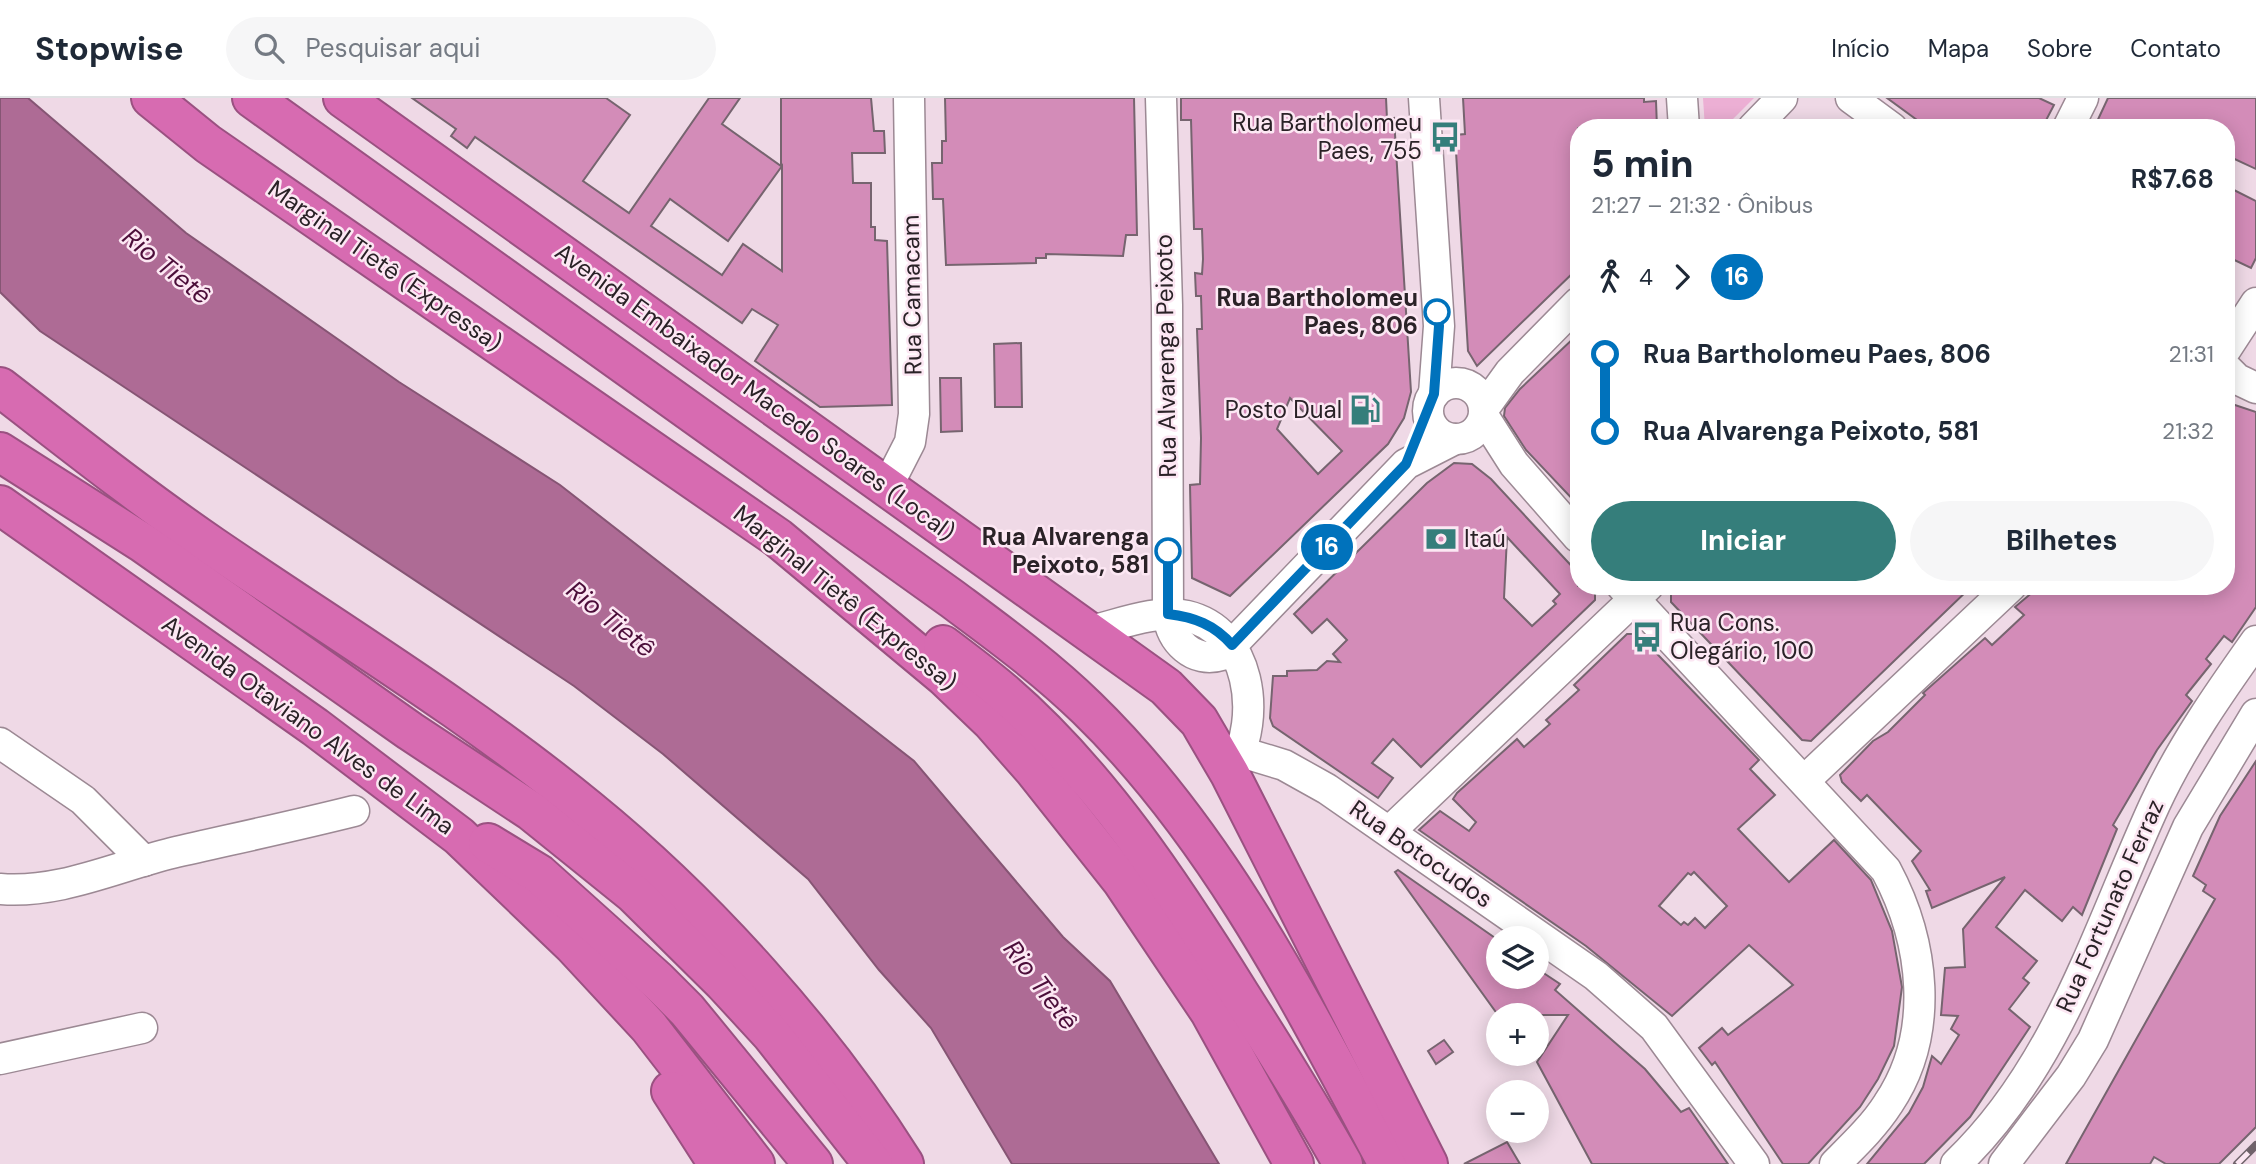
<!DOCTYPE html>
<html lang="pt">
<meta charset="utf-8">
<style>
:root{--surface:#fff;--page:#f6f6f7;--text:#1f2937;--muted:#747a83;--line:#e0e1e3;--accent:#357e7b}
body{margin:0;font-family:"DM Sans",sans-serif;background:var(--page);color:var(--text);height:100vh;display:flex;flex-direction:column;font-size:26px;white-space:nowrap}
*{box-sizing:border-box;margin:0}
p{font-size:23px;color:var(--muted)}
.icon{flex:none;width:38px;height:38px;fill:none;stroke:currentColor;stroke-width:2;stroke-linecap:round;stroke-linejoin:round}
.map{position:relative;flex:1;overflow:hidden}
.side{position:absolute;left:1570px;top:21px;width:665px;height:476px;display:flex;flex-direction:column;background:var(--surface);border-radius:28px;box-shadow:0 4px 18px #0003}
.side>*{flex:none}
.badge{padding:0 14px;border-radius:23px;font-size:24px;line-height:46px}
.fabs{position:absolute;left:1486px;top:828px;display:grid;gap:14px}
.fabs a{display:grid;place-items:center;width:63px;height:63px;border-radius:50%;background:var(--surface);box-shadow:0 4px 18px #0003;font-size:35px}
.map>.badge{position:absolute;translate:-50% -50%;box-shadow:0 0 0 4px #fff}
.legs{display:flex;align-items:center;gap:10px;height:77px;padding:0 21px;font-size:23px}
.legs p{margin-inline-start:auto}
.overview{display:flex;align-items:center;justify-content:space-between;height:119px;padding:0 21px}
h1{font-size:38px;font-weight:800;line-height:52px}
.primary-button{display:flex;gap:14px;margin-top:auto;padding:14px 21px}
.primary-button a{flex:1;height:80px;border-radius:42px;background:var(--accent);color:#fff;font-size:28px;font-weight:800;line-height:80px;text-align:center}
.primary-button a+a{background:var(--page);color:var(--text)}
ul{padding:0 21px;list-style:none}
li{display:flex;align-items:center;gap:24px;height:77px;font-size:26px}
li i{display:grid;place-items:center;width:10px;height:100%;margin:0 9px;background:currentColor}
li i::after{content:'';width:18px;height:18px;margin:-9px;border:5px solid;border-radius:50%;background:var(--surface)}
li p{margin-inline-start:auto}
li:first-child i{background:linear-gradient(#0000 50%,currentColor 0)}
li:last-child i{background:linear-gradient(currentColor 50%,#0000 0)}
header{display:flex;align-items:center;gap:42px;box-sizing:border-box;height:98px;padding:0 35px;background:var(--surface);border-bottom:2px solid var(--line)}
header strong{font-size:33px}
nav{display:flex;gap:38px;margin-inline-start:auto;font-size:24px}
.search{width:490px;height:63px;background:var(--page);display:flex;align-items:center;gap:18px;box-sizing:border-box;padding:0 24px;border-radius:38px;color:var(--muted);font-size:26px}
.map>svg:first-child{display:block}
</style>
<header>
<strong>Stopwise</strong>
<div class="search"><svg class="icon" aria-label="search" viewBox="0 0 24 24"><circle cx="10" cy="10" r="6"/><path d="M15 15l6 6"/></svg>Pesquisar aqui</div>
<nav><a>Início</a><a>Mapa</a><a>Sobre</a><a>Contato</a></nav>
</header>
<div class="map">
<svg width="2256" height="1066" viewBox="0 0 2256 1066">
<rect width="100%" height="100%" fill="#efd9e6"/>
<path fill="#ecafd4" d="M 1703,0 L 1754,0 L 1724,30 L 1705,30 Z"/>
<path fill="#ae6b95" stroke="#865574" stroke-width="2" d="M 0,0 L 28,0 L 186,135 L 399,284 L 560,387 L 914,663 L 1063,839 L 1110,883 L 1219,1066 L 1012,1066 L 931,930 L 879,872 L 808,781 L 663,656 L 574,588 L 40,233 L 0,194 Z"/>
<g fill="#d38cb8" stroke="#76646f" stroke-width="2" fill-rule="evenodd">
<path d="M 412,0 L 606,0 L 630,17 L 583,83 L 629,115 L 709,0 L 740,0 L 722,26 L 781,68 L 781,0 L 871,0 L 874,33 L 884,33 L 885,55 L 852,55 L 853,85 L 871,85 L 871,129 L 875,129 L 875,142 L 887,143 L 892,307 L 820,309 L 755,263 L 778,227 L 752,211 L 742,225 L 475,39 L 467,50 L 451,38 L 456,31 ZM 782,68 L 782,173 L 743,146 L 722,177 L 651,128 L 670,101 L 728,143 Z"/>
<path d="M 945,0 L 1134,0 L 1137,137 L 1126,137 L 1123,158 L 1046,156 L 1046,160 L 1036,160 L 1036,165 L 946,167 L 943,101 L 933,101 L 932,65 L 942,65 L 942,43 L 946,43 Z"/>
<path d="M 1181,0 L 1386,0 L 1387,21 L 1394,20 L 1411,294 L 1404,320 L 1388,346 L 1230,498 L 1192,480 L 1190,387 L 1200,386 L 1201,340 L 1197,231 L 1202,231 L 1201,198 L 1196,198 L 1195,175 L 1202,176 L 1203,161 L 1202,131 L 1194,131 L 1191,22 L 1181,22 ZM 1290,300 L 1342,353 L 1318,376 L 1277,331 Z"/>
<path d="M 1463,0 L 1644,0 L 1644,4 L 1656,3 L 1657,30 L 1578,30 L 1578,170 L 1477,268 L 1468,253 L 1455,37 L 1465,36 Z"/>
<path d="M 1887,0 L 2039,0 L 2054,7 L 2042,30 L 1928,30 Z"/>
<path d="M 2108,0 L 2256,0 L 2256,71 L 2226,57 L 2226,30 L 2094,30 Z"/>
<path d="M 2226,88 L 2256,103 L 2256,160 L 2251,170 L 2226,158 Z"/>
<path d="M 1578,236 L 1578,407 L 1526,352 L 1504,318 L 1505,310 L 1520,291 Z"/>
<path d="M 1021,245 L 1022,309 L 995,309 L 994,246 Z"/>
<path d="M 940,280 L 961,280 L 962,333 L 941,334 Z"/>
<path d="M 2226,304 L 2256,314 L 2256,509 L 2232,544 L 2224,538 L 2206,561 L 2211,566 L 2186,597 L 2192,603 L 2157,652 L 2113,727 L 2117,731 L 2082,817 L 2073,809 L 2062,823 L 2025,792 L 1996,829 L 2037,863 L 2023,880 L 2029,885 L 2009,911 L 2030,929 L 1970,1019 L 1924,1066 L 1867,1066 L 1909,1015 L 1923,989 L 1932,958 L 1941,966 L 1959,937 L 1951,931 L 1958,918 L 1941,917 L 1945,870 L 1965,869 L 1963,831 L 2005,779 L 1932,810 L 1926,793 L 1930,792 L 1912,763 L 1921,753 L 1867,697 L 1861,703 L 1842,684 L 1840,677 L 1873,643 L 1888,634 L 1925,597 L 1923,595 L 1985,540 L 1992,547 L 2024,517 L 2015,509 L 2040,488 L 2226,488 Z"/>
<path d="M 1454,365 L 1472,366 L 1491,381 L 1578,475 L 1578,488 L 1595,488 L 1595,502 L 1421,669 L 1393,641 L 1372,665 L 1393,680 L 1378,700 L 1273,628 L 1270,620 L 1273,578 L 1287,578 L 1287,573 L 1317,572 L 1327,563 L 1340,564 L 1333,556 L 1347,542 L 1327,521 L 1312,535 L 1294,516 L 1427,385 ZM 1507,439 L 1560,496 L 1553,503 L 1556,506 L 1532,528 L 1504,500 Z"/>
<path d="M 1678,488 L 1972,488 L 1811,643 L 1802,642 L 1671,504 L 1671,494 Z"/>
<path d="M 1627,536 L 1638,536 L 1759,662 L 1750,671 L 1775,697 L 1738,731 L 1789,784 L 1834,742 L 1871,782 L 1892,833 L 1902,889 L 1894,948 L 1878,981 L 1860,1009 L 1808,1066 L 1783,1066 L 1715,964 L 1712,967 L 1699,950 L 1722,930 L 1728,937 L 1793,887 L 1749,847 L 1672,918 L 1586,848 L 1419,732 L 1440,713 L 1469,733 L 1476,724 L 1453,701 L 1457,695 L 1517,641 L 1524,649 L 1550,626 L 1546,622 L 1579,592 L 1574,587 ZM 1694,774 L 1727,808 L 1705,830 L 1695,820 L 1688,827 L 1684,824 L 1681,827 L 1659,808 L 1688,775 L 1691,777 Z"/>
<path d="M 2256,663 L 2256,1029 L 2219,1066 L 2166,1066 L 2154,1059 L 2150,1066 L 2066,1066 L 2215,801 L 2203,793 L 2206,787 L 2193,778 L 2220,718 Z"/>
<path d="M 1398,772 L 1498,842 L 1498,878 L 1536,878 L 1536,870 L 1560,886 L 1555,892 L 1645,971 L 1681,1014 L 1689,1010 L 1728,1066 L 1592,1066 L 1537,964 L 1568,917 L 1498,917 L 1395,774 Z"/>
<path d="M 1444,942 L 1453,954 L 1436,966 L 1428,953 Z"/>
<path d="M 1507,1044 L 1520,1066 L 1464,1066 Z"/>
</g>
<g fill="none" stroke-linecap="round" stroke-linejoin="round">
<g stroke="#9c8994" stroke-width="33">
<g id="minor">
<path d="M 1161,0 L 1167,207 L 1168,516 C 1171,543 1193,566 1222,557 L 1406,366 L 1455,341"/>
<path d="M 1424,0 L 1439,228 L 1434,296"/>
<path d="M 1682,0 L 1684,30"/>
<path d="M 1851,0 L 1892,30"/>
<path d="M 1753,30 L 1782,0"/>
<path d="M 2068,30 L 2083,0"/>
<path d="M 2226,251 L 2256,205"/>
<path d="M 2226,270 L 2237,281 L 2256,290"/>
<circle cx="1456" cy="313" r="28"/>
<path d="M 1484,310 L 1510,274 L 1578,205"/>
<path d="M 1484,319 L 1514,366 L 1578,439"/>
<path d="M 888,387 L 910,344 L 914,316 L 909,0"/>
<path d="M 1622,488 L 1886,772 C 1924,843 1936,935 1888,1006 C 1874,1028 1854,1047 1835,1066"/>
<path d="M 1087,534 C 1118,527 1156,511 1187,518 C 1251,533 1262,619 1233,669"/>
<path d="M 0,645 L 83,702 L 144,763"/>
<path d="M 1241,654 L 1284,667 L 1327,691 L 1596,878 L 1654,929 L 1754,1066"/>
<path d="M 1805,682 L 2011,488"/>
<path d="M 1390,733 L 1648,488"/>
<path d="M 0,791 C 59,796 115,769 172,755 C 233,741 294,728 354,713"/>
<path d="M 0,961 L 142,930"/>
<path d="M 1956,1066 C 2058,969 2098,830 2155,706 C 2182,648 2219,595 2256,543"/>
<path d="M 2004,1066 L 2071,978 L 2093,942 L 2188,729 L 2256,616"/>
</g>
</g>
<g stroke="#9a5181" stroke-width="42">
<g id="highway">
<path d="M 151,0 L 208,46 L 778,440 L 945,579 L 991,623 L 1034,672 L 1122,783 L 1210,914 L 1294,1066"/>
<path d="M 252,0 L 951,500 C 998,535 1045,569 1087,610 C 1218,737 1303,907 1388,1066"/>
<path d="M 343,0 L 1166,589 L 1199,623 L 1230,676 L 1428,1066"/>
<path d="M 0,289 C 70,343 139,398 212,448 C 338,534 470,614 588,711 C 706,807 823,937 904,1066"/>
<path d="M 0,354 L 143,445 L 410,633 L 531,713 L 634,796 L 724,885 L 771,936 L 873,1066"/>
<path d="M 0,407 L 315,629 L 459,738 L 573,847 L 649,929 L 755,1066"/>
<path d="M 943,547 C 963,562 983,577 1002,593 C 1100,677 1173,789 1241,898 C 1276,953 1311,1009 1343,1066"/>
<path d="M 488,745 L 539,776 L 657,882 L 687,912 L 813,1066"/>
<path d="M 671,993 L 718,1066"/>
</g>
</g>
<use href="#minor" stroke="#fff" stroke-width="30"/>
<use href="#highway" stroke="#d76bb1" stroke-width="38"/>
<g stroke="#6f626a" stroke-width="8">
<path id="rail" d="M 2237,1066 L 2256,1047"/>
</g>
<use href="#rail" stroke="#fce7f3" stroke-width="5" stroke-dasharray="16" stroke-linecap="butt"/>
</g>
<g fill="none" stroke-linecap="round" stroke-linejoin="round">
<g stroke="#fff" stroke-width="16">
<path id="line-1" d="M 1168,453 L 1168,516 C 1194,519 1215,527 1232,547 L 1406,366 L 1434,296 L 1439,228 L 1437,214"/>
</g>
<use href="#line-1" stroke="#0072bc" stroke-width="10"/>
</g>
<defs>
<g id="bus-bare" transform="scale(2.415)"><path d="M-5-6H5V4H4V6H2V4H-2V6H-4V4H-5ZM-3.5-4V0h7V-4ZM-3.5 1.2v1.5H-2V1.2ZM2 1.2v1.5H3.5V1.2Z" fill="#357e7b" stroke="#fce7f3" stroke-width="2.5" paint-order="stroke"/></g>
<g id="fuel-bare" transform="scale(2.415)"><path d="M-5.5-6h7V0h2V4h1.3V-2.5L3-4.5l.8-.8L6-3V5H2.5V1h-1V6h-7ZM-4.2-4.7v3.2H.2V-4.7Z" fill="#357e7b" stroke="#fce7f3" stroke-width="2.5" paint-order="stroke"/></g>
<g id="bank-bare" transform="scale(2.415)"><path d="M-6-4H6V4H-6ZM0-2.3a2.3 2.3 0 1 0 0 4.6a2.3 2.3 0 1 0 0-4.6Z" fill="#357e7b" stroke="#fce7f3" stroke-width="2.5" paint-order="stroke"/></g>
</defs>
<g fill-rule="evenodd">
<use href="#bus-bare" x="1445" y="39"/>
<use href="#fuel-bare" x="1365" y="312"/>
<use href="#bank-bare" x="1441" y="441"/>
<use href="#bus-bare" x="1647" y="539"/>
</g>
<g fill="#fff" stroke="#0072bc" stroke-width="3.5">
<circle cx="1437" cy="214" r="12"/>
<circle cx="1168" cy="453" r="12"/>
</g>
<g text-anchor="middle" stroke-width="5" stroke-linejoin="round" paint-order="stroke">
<g font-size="24" fill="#2a2227" stroke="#fce7f3" text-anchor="end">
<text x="1422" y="33">Rua Bartholomeu<tspan x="1422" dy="28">Paes, 755</tspan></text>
<text x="1342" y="320">Posto Dual</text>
<text x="1464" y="449" text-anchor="start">Itaú</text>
<text x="1670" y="533" text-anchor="start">Rua Cons.<tspan x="1670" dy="28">Olegário, 100</tspan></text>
</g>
<g font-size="24" fill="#2a2227" stroke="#fce7f3">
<text transform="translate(385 168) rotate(35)" y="8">Marginal Tietê (Expressa)</text>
<text transform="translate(912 197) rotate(-91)" y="8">Rua Camacam</text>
<text transform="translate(1166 258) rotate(-91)" y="8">Rua Alvarenga Peixoto</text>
<text transform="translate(755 294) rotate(36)" y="8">Avenida Embaixador Macedo Soares (Local)</text>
<text transform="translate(845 500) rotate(39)" y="8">Marginal Tietê (Expressa)</text>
<text transform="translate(308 627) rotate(36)" y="8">Avenida Otaviano Alves de Lima</text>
<text transform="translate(1421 756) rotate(35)" y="8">Rua Botocudos</text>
<text transform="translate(2110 808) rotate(-66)" y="8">Rua Fortunato Ferraz</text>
</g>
<g font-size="24" font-weight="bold" fill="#2a2227" stroke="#fce7f3" text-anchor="end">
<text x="1418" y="208">Rua Bartholomeu<tspan x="1418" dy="28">Paes, 806</tspan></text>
<text x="1149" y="447">Rua Alvarenga<tspan x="1149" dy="28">Peixoto, 581</tspan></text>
</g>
<g font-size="26" font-style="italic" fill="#4b0d39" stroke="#fce7f3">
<text transform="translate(167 168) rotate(39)" y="9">Rio Tietê</text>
<text transform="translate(611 521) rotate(39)" y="9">Rio Tietê</text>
<text transform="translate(1041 887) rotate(53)" y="9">Rio Tietê</text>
</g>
</g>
</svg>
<div class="fabs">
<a><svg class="icon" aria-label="layers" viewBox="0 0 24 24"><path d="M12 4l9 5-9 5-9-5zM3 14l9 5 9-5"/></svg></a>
<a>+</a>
<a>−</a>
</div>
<b class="badge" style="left:1327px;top:449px;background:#0072bc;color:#fff">16</b>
<section class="side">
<div class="overview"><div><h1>5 min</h1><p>21:27 – 21:32 · Ônibus</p></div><b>R$7.68</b></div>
<div class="legs"><svg class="icon" aria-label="walk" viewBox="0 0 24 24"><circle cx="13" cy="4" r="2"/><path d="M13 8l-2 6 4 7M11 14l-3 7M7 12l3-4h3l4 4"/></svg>4<svg class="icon" aria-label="forward" viewBox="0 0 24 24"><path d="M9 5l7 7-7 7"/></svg><b class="badge" style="background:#0072bc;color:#fff">16</b></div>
<ul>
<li><i style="color:#0072bc"></i><b>Rua Bartholomeu Paes, 806</b><p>21:31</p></li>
<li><i style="color:#0072bc"></i><b>Rua Alvarenga Peixoto, 581</b><p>21:32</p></li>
</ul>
<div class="primary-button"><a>Iniciar</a><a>Bilhetes</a></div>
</section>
</div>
